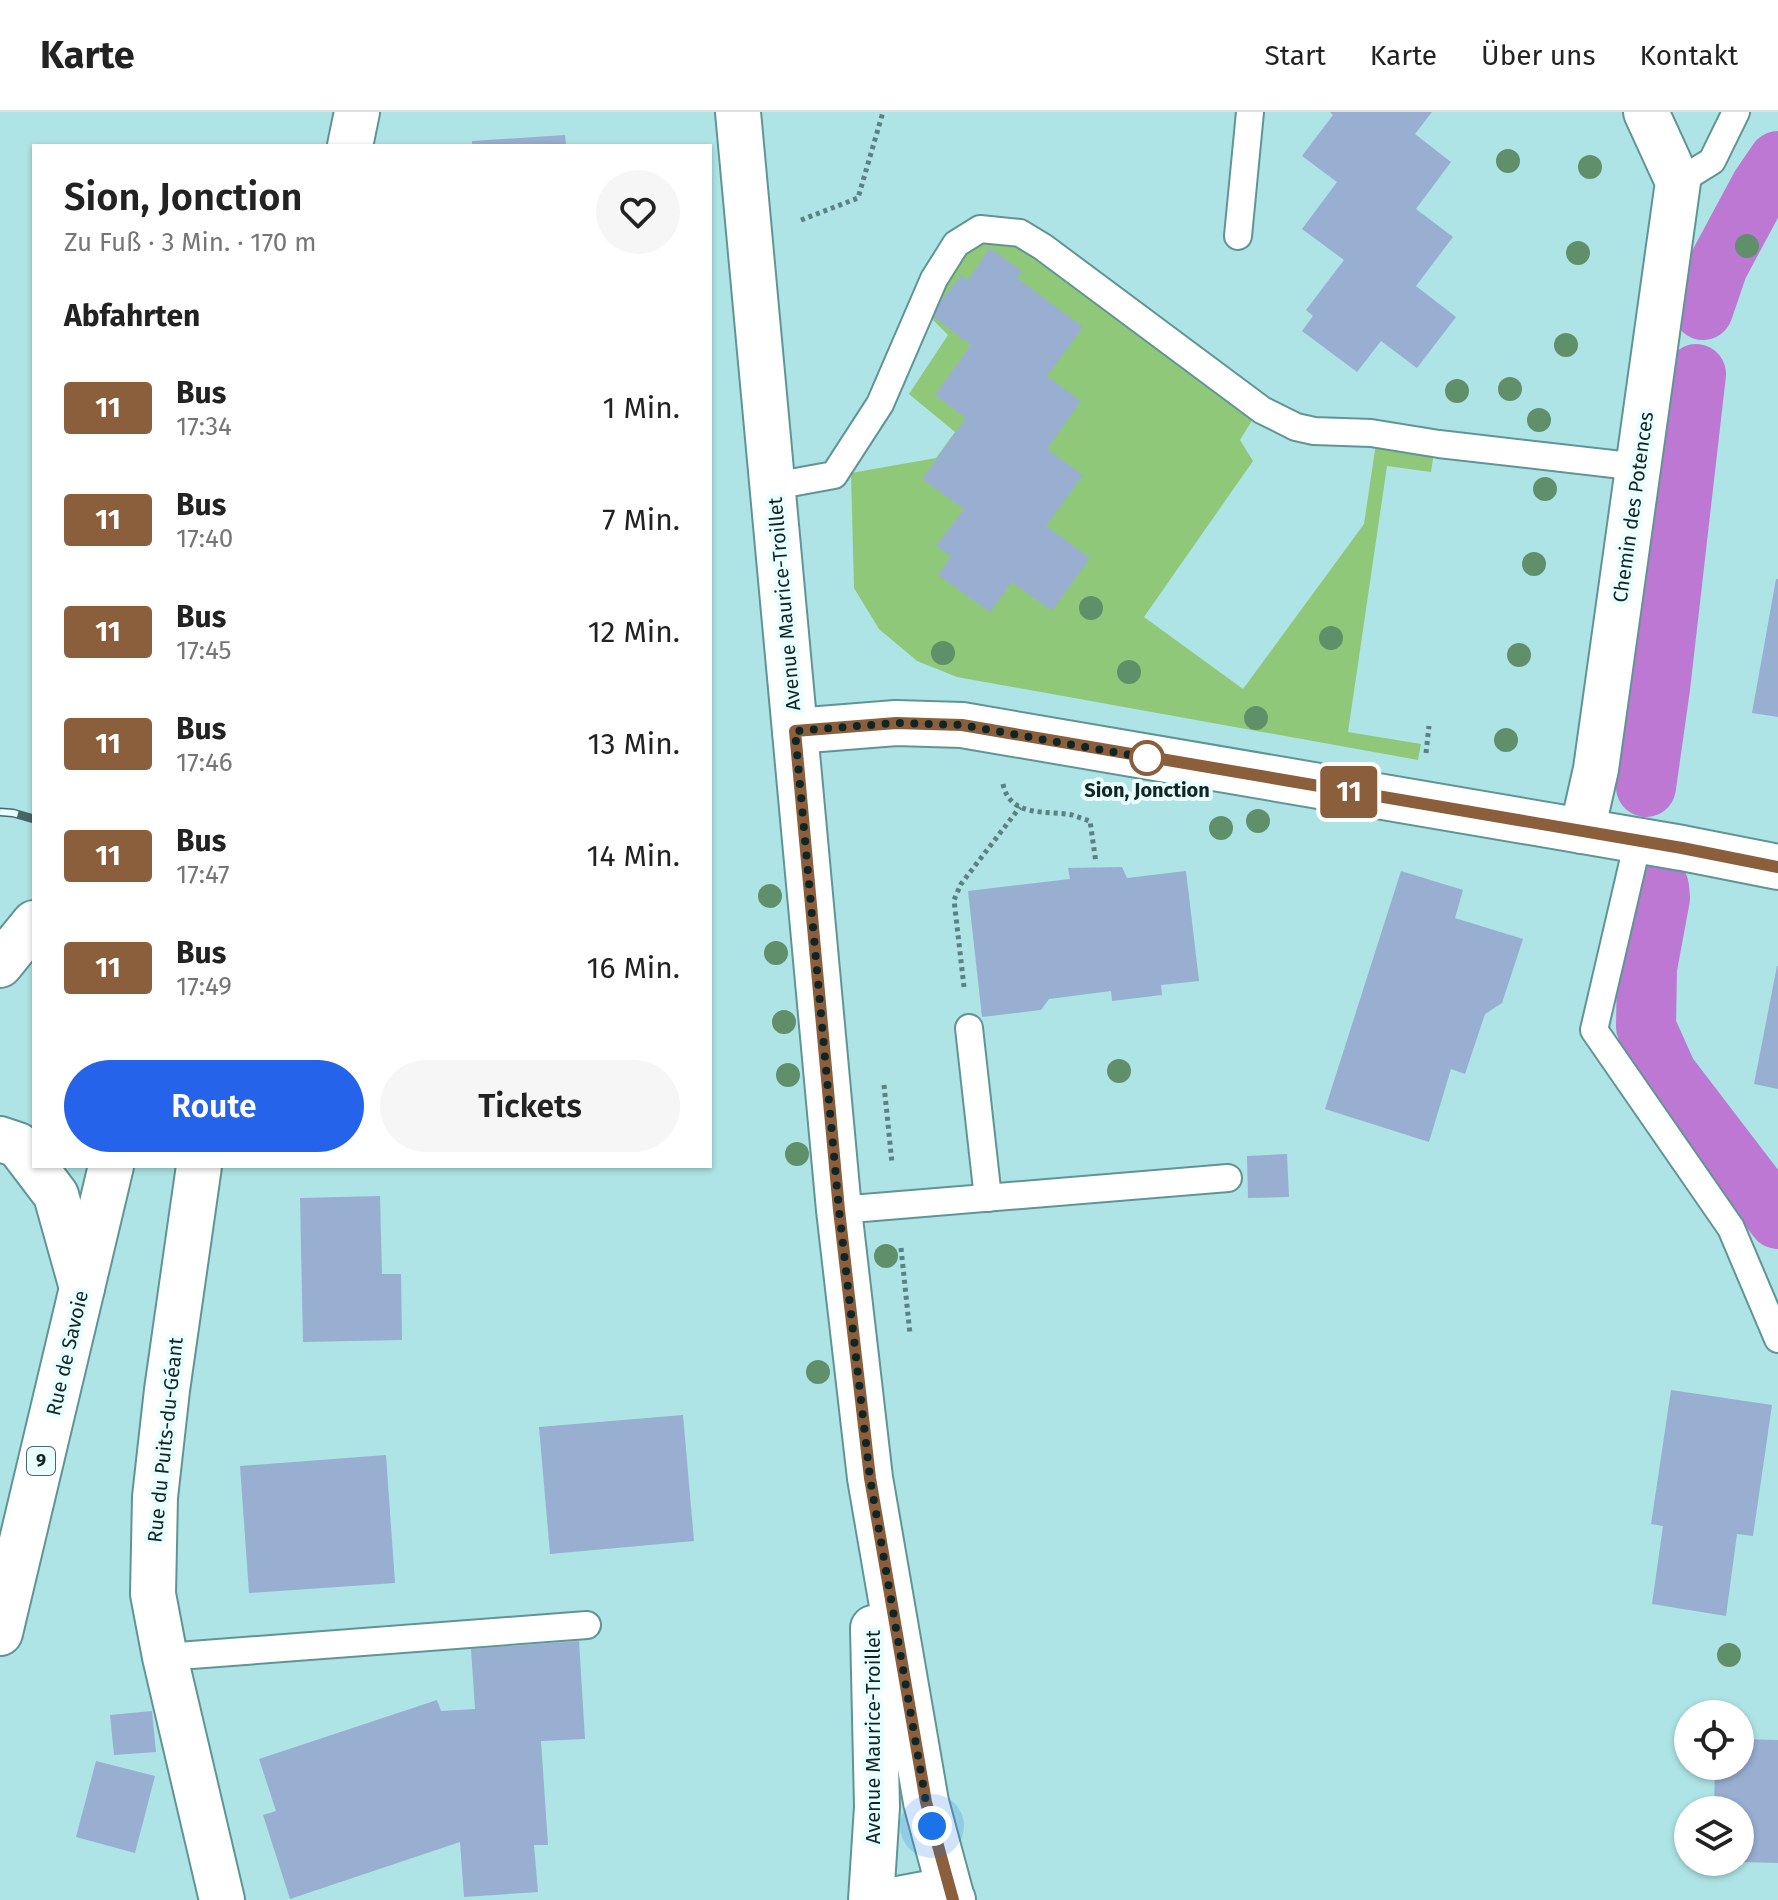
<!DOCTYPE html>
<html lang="de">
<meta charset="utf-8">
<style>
:root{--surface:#fff;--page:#f6f6f6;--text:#222;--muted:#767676;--line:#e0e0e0;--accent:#2563eb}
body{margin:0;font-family:"Fira Sans",sans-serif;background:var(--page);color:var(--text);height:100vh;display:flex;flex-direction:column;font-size:30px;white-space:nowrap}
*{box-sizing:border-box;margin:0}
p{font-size:26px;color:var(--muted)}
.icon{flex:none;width:44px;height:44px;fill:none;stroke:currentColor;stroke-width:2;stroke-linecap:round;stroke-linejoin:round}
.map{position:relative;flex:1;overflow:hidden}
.drawer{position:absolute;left:32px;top:32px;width:680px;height:1024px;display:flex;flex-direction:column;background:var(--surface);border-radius:0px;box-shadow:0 2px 6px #0004}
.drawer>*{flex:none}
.badge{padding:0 16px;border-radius:6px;font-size:28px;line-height:52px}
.tools{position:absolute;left:1674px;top:1588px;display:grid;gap:16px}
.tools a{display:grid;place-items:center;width:80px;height:80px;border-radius:50%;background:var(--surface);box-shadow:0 2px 6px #0004;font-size:40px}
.you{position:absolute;width:40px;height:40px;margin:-20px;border:6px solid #fff;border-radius:50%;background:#1a73e8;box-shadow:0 0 0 12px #1a73e833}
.map>.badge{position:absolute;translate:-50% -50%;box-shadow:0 0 0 4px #fff}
h2{padding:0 32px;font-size:30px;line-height:72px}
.round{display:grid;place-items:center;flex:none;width:84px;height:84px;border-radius:42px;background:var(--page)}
.headline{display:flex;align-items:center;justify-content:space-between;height:136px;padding:0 32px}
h1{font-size:38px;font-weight:600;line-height:60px}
.action{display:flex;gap:16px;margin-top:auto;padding:16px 32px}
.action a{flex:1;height:92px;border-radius:48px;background:var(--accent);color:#fff;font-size:32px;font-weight:600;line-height:92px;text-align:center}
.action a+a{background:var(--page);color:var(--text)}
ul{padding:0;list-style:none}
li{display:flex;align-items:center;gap:24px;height:112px;padding:0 32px}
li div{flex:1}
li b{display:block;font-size:30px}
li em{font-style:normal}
li .badge{min-width:88px;font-weight:700;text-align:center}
header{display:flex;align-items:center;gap:48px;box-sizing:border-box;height:112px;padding:0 40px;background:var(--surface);border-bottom:2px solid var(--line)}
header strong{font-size:38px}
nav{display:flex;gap:44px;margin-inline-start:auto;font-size:28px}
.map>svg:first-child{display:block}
</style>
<header>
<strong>Karte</strong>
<nav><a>Start</a><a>Karte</a><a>Über uns</a><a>Kontakt</a></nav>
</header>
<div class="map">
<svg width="1778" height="1788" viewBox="0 0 1778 1788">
<rect width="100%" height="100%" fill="#aee4e5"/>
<path fill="#90c87a" d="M 996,111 L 1256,302 L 1240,328 L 1253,349 L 1144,505 L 1243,577 L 1364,412 L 1376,331 L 1434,340 L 1431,360 L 1387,354 L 1348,620 L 1421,632 L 1418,648 L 957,565 L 917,549 L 879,517 L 854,476 L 851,361 L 936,346 L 955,320 L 909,282 L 948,223 L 926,201 L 986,114 Z"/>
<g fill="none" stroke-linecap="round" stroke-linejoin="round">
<g stroke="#bc78d3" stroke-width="60">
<path d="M 1703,198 L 1718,154 L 1761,74 L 1778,49"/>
<path d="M 1646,675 L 1660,576 L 1696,262"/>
<path d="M 1659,775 L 1660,786 L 1647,856 L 1646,915 L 1667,962 L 1778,1107"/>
</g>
</g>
<g fill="#98afd1">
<path d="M 1330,0 L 1432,0 L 1415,22 L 1451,50 L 1416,97 L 1453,125 L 1416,174 L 1456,205 L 1417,256 L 1381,229 L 1357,260 L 1302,219 L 1313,204 L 1306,198 L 1344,148 L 1302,117 L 1337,70 L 1302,44 L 1333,3 Z"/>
<path d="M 565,23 L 566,34 L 472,34 L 472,29 Z"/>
<path d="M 990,136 L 1022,159 L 1017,166 L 1083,215 L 1047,264 L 1081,289 L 1047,337 L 1083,363 L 1046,414 L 1090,446 L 1052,499 L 1012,470 L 990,500 L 938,463 L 951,444 L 936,434 L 964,397 L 922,367 L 966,306 L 935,283 L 971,233 L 931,203 L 961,163 L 968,168 Z"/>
<path d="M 1776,467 L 1778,467 L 1778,605 L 1752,601 Z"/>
<path d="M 1122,755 L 1127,766 L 1186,759 L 1199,869 L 1161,873 L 1162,883 L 1112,889 L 1111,879 L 1049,887 L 1041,898 L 982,905 L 968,779 L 1070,767 L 1068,756 Z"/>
<path d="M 1401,759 L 1463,778 L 1455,806 L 1523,827 L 1502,891 L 1485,902 L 1465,962 L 1451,957 L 1429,1030 L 1325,997 Z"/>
<path d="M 1777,854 L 1778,854 L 1778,977 L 1754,972 Z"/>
<path d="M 1287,1042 L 1289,1085 L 1248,1086 L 1247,1044 Z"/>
<path d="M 380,1084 L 382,1162 L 401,1162 L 402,1228 L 303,1230 L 300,1086 Z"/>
<path d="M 1671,1278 L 1772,1293 L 1753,1424 L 1737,1422 L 1726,1504 L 1652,1492 L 1663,1414 L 1651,1412 Z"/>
<path d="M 683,1303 L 694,1429 L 550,1442 L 539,1315 Z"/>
<path d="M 386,1343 L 395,1471 L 249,1481 L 240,1354 Z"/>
<path d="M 579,1529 L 585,1627 L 541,1629 L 548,1733 L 534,1733 L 538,1780 L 464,1785 L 460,1730 L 290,1787 L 263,1703 L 276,1699 L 259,1647 L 437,1588 L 441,1599 L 475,1597 L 471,1537 Z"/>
<path d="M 152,1599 L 156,1640 L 114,1643 L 110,1603 Z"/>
<path d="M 1740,1627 L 1778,1628 L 1778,1751 L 1740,1750 L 1740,1698 L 1714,1698 L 1715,1654 L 1740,1654 Z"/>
<path d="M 96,1649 L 155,1664 L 135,1741 L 76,1725 Z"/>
</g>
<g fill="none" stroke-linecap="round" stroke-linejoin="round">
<g stroke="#619495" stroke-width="30">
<g id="lane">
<path d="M 1678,70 L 1712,49 L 1736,0"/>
<path d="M 1238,124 L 1250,0"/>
<path d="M 774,374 L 834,363 L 880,292 L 934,167 L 956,132 L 980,117 L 1020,121 L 1043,135 L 1262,298 L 1296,315 L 1314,319 L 1371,321 L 1439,332 L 1639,355"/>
<path d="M 1638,729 L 1594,918 L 1731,1116 L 1778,1227"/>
<path d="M 969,916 L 988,1086"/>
<path d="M 839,1098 L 1228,1066"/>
<path d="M 165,1545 L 587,1513"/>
</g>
</g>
<g stroke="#619495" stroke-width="48">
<g id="street">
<path d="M 738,0 L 839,1098 L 870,1366 L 926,1690 L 952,1787"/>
<path d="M 795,619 L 896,611 L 962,613 L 1682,736 L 1778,755"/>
<path d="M 1582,719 L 1596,657 L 1678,70 L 1646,0"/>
<path d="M 0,853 L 34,811"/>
<path d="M 0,1027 L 18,1033 L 56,1083 L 82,1176"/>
<path d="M 199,1054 L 167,1278 L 155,1385 L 153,1482 L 165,1545 L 222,1788"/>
<path d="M 871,1788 L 877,1695 L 873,1516"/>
<path d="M 892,1788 L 924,1782 L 953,1788"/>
</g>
</g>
<g stroke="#619495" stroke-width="48">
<g id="primary">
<path d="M 350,34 L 357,0"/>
<path d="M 0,1521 L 111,1054"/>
</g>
</g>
<g stroke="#5b8181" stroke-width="5" stroke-dasharray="4 4" stroke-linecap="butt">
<path d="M 801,108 L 858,86 L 883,0"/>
<path d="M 1426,641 L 1429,614"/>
<path d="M 1003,672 C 1010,706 1046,698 1072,703 C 1078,705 1084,707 1090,709 L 1096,751"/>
<path d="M 964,875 L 954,788 L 961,772 L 1020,695"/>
<path d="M 884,973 L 892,1051"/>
<path d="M 901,1136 L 910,1222"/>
</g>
<use href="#lane" stroke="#fff" stroke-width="26"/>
<use href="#street" stroke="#fff" stroke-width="44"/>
<use href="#primary" stroke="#fff" stroke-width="44"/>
<g stroke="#466767" stroke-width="9">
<path id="rail" d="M 0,700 L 13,701 L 34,707"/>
</g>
<use href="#rail" stroke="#e9fefe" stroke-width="6" stroke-dasharray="18" stroke-linecap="butt"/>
</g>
<g fill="#5f906a">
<circle cx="1508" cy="49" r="12"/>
<circle cx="1590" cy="55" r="12"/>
<circle cx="1747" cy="134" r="12"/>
<circle cx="1578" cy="141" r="12"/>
<circle cx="1566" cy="233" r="12"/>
<circle cx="1510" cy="277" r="12"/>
<circle cx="1457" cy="279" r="12"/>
<circle cx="1539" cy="308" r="12"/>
<circle cx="1545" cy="377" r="12"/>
<circle cx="1534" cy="452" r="12"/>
<circle cx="1091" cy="496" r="12"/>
<circle cx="1331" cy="526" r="12"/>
<circle cx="943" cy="541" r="12"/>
<circle cx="1519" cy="543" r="12"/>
<circle cx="1129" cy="560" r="12"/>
<circle cx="1256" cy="606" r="12"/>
<circle cx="1506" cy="628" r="12"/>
<circle cx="1258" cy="709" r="12"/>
<circle cx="1221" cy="716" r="12"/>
<circle cx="770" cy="784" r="12"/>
<circle cx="776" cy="841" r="12"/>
<circle cx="784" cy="910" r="12"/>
<circle cx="1119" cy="959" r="12"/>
<circle cx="788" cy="963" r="12"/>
<circle cx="797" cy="1042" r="12"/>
<circle cx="886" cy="1144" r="12"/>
<circle cx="818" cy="1260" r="12"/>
<circle cx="1729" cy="1543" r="12"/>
</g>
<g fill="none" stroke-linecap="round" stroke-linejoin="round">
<g stroke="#fff" stroke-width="18">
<path id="line" d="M 953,1788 L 926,1690 L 870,1366 L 839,1098 L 795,619 L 896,611 L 962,613 L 1682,736 L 1778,755"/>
</g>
<use href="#line" stroke="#8b5e3c" stroke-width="12"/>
<path stroke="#102626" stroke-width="8" stroke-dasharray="0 14.4" d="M 932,1714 L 926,1690 L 870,1366 L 839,1098 L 795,619 L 896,611 L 962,613 L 1147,646"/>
</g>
<circle fill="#fff" stroke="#8b5e3c" stroke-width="4" cx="1147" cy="646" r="16"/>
<g text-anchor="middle" stroke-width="8" stroke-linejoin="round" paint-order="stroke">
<rect fill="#e9fefe" stroke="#516767" stroke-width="2" x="27" y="1335" width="28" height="28" rx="6"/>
<g font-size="18" font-weight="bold" fill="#102626">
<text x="41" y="1355">9</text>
</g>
<g font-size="20" fill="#102626" stroke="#e9fefe">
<text transform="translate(1633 395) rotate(-82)" y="7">Chemin des Potences</text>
<text transform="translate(784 492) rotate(-95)" y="7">Avenue Maurice-Troillet</text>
<text transform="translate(67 1241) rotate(-77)" y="7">Rue de Savoie</text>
<text transform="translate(165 1328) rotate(-84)" y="7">Rue du Puits-du-Géant</text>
<text transform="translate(873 1625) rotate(-90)" y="7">Avenue Maurice-Troillet</text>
</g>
<g font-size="20" font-weight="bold" fill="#102626" stroke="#e9fefe">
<text x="1147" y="685">Sion, Jonction</text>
</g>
</g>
</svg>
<div class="tools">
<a><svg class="icon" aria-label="locate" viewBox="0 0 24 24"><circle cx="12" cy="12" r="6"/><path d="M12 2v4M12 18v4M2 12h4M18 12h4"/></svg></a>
<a><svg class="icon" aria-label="layers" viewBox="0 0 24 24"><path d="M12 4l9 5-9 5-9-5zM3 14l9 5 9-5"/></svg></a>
</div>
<div class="you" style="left:932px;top:1714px"></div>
<b class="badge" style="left:1349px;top:680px;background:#8b5e3c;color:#fff">11</b>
<section class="drawer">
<div class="headline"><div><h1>Sion, Jonction</h1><p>Zu Fuß · 3 Min. · 170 m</p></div><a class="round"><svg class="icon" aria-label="heart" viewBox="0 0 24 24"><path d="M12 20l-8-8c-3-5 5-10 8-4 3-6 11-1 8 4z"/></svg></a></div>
<h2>Abfahrten</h2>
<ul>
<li><span class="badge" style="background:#8b5e3c;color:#fff">11</span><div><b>Bus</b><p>17:34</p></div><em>1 Min.</em></li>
<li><span class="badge" style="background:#8b5e3c;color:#fff">11</span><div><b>Bus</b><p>17:40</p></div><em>7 Min.</em></li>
<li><span class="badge" style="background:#8b5e3c;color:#fff">11</span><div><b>Bus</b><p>17:45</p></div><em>12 Min.</em></li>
<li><span class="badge" style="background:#8b5e3c;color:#fff">11</span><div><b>Bus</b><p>17:46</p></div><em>13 Min.</em></li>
<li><span class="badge" style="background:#8b5e3c;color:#fff">11</span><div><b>Bus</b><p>17:47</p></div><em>14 Min.</em></li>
<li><span class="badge" style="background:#8b5e3c;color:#fff">11</span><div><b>Bus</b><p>17:49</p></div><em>16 Min.</em></li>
</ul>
<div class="action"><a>Route</a><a>Tickets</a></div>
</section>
</div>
